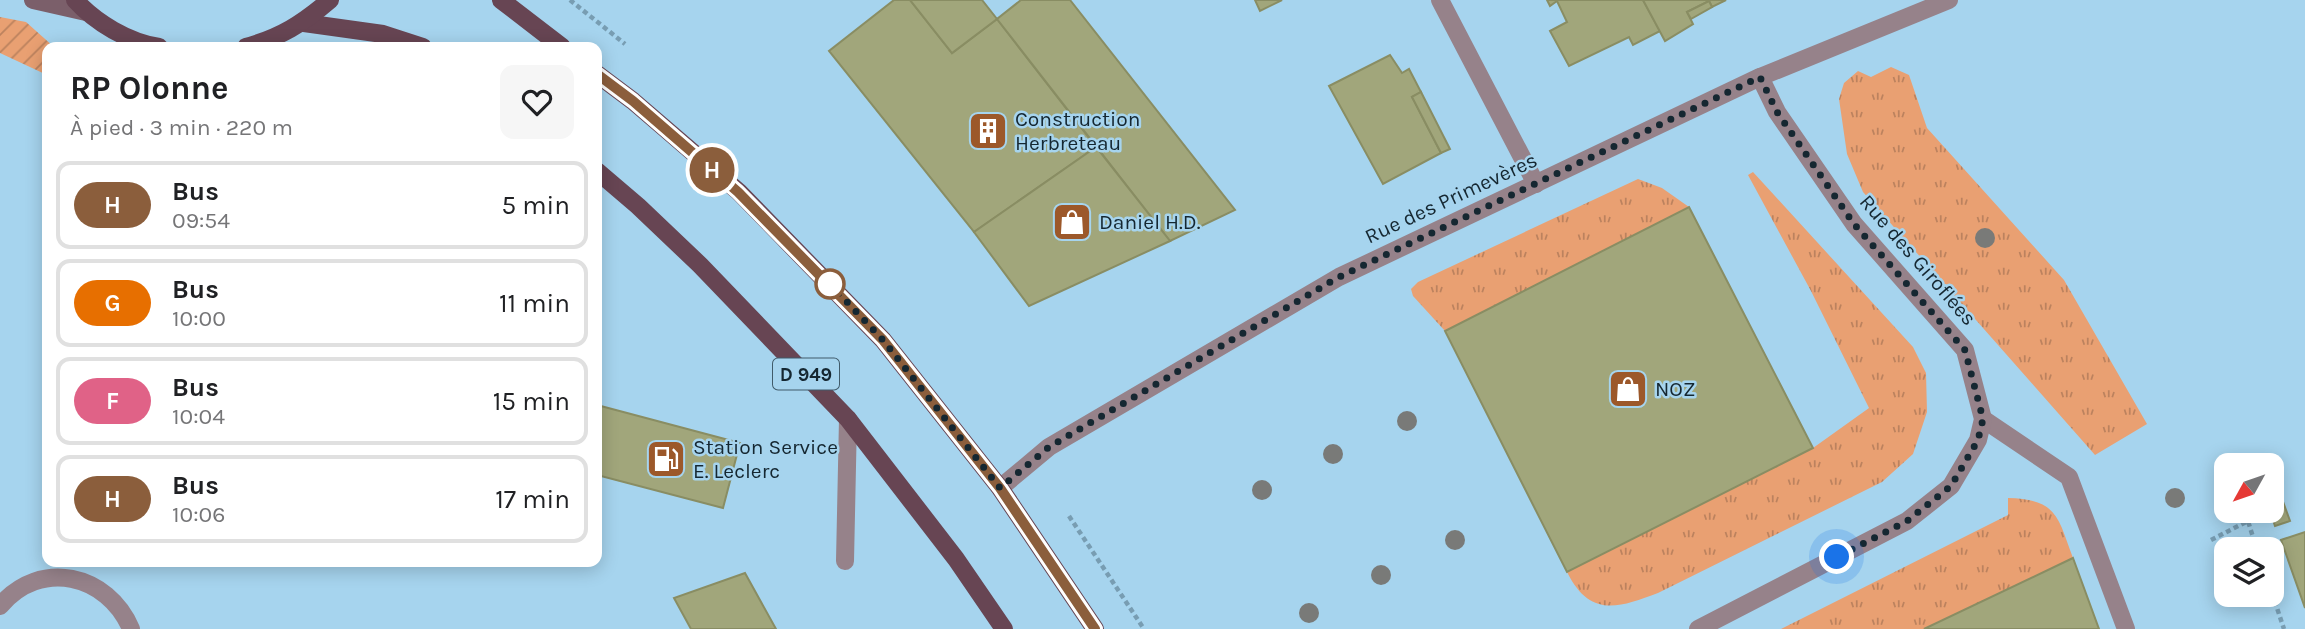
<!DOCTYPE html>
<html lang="fr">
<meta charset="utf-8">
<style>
:root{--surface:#fff;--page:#f6f6f6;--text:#202124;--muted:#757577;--line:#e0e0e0}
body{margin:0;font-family:Karla,sans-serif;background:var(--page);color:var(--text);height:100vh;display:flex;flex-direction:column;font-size:26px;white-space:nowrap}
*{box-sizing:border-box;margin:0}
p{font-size:23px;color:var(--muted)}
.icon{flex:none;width:38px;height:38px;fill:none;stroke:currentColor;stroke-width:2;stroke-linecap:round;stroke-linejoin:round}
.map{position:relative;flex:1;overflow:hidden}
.details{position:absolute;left:42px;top:42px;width:560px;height:525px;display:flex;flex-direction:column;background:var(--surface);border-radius:14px;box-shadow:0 4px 18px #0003}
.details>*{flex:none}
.badge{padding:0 14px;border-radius:23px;font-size:24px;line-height:46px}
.needle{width:46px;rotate:230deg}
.controls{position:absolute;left:2214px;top:453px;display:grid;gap:14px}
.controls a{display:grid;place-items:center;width:70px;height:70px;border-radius:14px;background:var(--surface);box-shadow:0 4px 18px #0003;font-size:35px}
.you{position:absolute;width:35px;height:35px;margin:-18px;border:5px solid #fff;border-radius:50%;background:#1a73e8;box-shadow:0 0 0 10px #1a73e833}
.map>.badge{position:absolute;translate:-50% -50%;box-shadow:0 0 0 4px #fff}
.round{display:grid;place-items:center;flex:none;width:74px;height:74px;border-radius:14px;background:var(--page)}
.overview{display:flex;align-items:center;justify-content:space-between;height:119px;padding:0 28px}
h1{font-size:33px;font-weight:700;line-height:52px}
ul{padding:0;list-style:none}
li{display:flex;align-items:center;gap:21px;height:88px;margin:0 14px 10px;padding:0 14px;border:4px solid var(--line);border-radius:14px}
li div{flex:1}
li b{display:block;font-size:26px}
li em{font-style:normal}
li .badge{min-width:77px;font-weight:700;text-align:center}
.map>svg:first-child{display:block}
</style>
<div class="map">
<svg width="2305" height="629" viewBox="0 0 2305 629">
<defs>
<pattern id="grass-tufts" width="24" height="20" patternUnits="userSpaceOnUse" patternTransform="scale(1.75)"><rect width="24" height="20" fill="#e9a072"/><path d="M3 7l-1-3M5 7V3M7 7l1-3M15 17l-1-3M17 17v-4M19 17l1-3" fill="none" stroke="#bc825e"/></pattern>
<pattern id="garden-furrows" width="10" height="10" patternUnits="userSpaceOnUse" patternTransform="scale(1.75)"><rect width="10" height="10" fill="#e9a072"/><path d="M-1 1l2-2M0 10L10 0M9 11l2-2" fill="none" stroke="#bc825e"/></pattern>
</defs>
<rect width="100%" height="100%" fill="#a6d4ee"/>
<g fill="url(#grass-tufts)">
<path d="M 1891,67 L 1909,75 L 1927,128 L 2064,280 L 2147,424 L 2095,455 L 1863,192 L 1847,154 L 1839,99 L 1844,83 L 1858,71 L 1871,77 Z"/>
<path d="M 1753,172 L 1913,347 L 1926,373 L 1927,412 L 1913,454 L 1882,482 L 1658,593 C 1618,608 1590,618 1567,572 L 1813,448 L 1869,408 L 1811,291 L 1748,175 Z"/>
<path d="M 1638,179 L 1662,188 L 1689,207 L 1445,331 L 1413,296 L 1411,289 L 1418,282 Z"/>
<path d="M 2008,498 C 2058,499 2058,518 2073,558 L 1924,629 L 1781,629 L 2008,515 Z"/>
</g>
<path fill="url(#garden-furrows)" d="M 0,17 L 26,22 L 54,47 L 47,47 L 47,75 L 0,53 Z"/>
<g fill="#a1a67b" stroke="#898d63" stroke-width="2">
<path d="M 894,0 L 910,0 L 952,53 L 997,19 L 1096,147 L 974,232 L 829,51 Z"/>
<path d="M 910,0 L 982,0 L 997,19 L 952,53 Z"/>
<path d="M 1021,0 L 1070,0 L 1235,210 L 1170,241 L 997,19 Z"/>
<path d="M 1255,0 L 1282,0 L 1260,11 Z"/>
<path d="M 1547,0 L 1643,0 L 1660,31 L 1633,45 L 1629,37 L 1569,66 L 1550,31 L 1567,22 L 1557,1 L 1550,6 Z"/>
<path d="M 1643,0 L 1726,0 L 1712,7 L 1709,1 L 1687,12 L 1693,24 L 1665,41 Z"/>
<path d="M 1709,1 L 1712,7 L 1691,19 L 1687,12 Z"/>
<path d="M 1390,55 L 1402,73 L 1409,69 L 1421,92 L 1412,97 L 1441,153 L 1383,184 L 1329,86 Z"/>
<path d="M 1421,92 L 1450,149 L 1441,153 L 1412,97 Z"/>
<path d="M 1096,147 L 1170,241 L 1029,306 L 974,232 Z"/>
<path d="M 1689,207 L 1813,448 L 1567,572 L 1445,331 Z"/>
<path d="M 597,405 L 740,443 L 723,508 L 597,475 Z"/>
<path d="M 2277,485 L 2290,521 L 2275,526 L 2270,511 L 2272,511 L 2272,489 Z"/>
<path d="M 2305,532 L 2305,608 L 2281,540 Z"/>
<path d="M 2073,558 L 2099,629 L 1924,629 Z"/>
<path d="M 745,573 L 776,629 L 691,629 L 674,598 Z"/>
</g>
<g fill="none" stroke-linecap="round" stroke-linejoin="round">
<g stroke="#789db2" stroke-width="4.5" stroke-dasharray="5 3.5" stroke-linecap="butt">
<path d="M 570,0 L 625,44"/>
<path d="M 1069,516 L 1144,629"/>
<path d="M 2211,540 L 2248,521 L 2257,550"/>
<path d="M 2272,593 L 2284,629"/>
</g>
<g stroke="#96828a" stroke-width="18">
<path d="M 1983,419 L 2069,477 L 2126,629"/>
<path d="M 845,561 L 848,419"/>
</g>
<g stroke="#96828a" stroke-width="18">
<path d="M 1440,0 L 1536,184"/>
<path d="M 1000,488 L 1049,447 L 1339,277 L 1760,77 L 1949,0"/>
<path d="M 0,606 C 40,558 108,574 131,629"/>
<path d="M 1698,629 L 1907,521 L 1951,486 L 1978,440 L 1983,419 L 1965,350 L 1854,224 L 1777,112 L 1760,77"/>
</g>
<path stroke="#7b5f6a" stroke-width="18" d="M 33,0 L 86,12"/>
<g stroke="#674553" stroke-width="18">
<path d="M 75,0 C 96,23 128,42 159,47"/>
<path d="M 501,0 L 562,47"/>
<path d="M 304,23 L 383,34 L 423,47"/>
<path d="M 246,47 C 281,37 302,24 330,0"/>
<path d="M 597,74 L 633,101 L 739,192 L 883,340 L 1000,488 L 1095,629"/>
<path d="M 597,171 L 638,206 L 700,265 L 848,419 L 956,559 L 1004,629"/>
</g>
</g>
<g fill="#797a78">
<circle cx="1985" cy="238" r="10"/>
<circle cx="1407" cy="421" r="10"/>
<circle cx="1333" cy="454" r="10"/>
<circle cx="1262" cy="490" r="10"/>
<circle cx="2175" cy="498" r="10"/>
<circle cx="1455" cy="540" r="10"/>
<circle cx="1381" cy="575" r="10"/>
<circle cx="1309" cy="613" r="10"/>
</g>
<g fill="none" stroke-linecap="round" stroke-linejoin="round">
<g stroke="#fff" stroke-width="16">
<path id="line" d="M 597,74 L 633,101 L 738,192 L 883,340 L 1000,488 L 1095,629"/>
</g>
<use href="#line" stroke="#8b5e3c" stroke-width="10"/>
<path stroke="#152731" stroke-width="7" stroke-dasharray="0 12.6" d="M 830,284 L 883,340 L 1000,488 L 1049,447 L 1339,277 L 1760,77 L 1777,112 L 1854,224 L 1965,350 L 1983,419 L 1978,440 L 1951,486 L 1907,521 L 1837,557"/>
</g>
<defs>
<g id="building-square" transform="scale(2.0125)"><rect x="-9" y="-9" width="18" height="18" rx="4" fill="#9c582a" stroke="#a6d4ee"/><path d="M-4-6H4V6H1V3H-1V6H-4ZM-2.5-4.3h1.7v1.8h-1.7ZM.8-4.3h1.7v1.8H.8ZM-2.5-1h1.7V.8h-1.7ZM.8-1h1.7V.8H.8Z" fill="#fff"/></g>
<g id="shop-square" transform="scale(2.0125)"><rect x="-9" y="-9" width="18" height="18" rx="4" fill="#9c582a" stroke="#a6d4ee"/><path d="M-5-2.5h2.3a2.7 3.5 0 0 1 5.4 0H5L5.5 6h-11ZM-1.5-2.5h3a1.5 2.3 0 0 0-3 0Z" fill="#fff"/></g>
<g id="fuel-square" transform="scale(2.0125)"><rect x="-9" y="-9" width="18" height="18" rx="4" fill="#9c582a" stroke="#a6d4ee"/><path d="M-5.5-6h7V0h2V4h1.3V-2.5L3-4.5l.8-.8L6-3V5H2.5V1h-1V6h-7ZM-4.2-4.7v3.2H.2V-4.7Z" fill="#fff"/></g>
</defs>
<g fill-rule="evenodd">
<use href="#building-square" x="988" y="131"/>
<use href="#shop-square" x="1072" y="222"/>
<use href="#shop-square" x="1628" y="389"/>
<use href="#fuel-square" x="666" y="459"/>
</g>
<circle fill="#fff" stroke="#8b5e3c" stroke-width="3.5" cx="830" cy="284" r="14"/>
<g text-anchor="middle" stroke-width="5" stroke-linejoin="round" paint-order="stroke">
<rect fill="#a6d4ee" stroke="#405b6a" stroke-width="2" x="773" y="358.5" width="66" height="31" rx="5"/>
<g font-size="19" font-weight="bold" fill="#152731">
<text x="806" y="381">D 949</text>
</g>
<g font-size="21" fill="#152731" stroke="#a6d4ee" text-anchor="start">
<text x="1015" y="126">Construction<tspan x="1015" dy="24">Herbreteau</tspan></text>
<text x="1099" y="229">Daniel H.D.</text>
<text x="1655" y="396">NOZ</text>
<text x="693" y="454">Station Service<tspan x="693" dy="24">E. Leclerc</tspan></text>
</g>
<g font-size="21" fill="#152731" stroke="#a6d4ee">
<text transform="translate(1451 198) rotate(-25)" y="7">Rue des Primevères</text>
<text transform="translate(1918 260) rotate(49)" y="7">Rue des Giroflées</text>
</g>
</g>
</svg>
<div class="controls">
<a><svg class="needle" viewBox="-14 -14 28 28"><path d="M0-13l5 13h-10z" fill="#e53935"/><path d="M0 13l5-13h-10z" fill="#757577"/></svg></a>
<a><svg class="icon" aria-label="layers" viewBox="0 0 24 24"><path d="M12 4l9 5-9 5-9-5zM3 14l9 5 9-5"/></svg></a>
</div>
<div class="you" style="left:1837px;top:557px"></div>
<b class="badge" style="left:712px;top:170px;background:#8b5e3c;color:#fff">H</b>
<section class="details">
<div class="overview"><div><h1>RP Olonne</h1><p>À pied · 3 min · 220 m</p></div><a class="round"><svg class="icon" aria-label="heart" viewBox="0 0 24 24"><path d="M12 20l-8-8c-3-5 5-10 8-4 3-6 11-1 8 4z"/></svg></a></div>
<ul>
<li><span class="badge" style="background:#8b5e3c;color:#fff">H</span><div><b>Bus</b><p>09:54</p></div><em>5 min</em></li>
<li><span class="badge" style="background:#e76f00;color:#fff">G</span><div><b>Bus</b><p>10:00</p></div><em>11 min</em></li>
<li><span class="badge" style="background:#e06287;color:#fff">F</span><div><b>Bus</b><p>10:04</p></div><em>15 min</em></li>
<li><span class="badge" style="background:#8b5e3c;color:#fff">H</span><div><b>Bus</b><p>10:06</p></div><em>17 min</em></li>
</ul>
</section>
</div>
